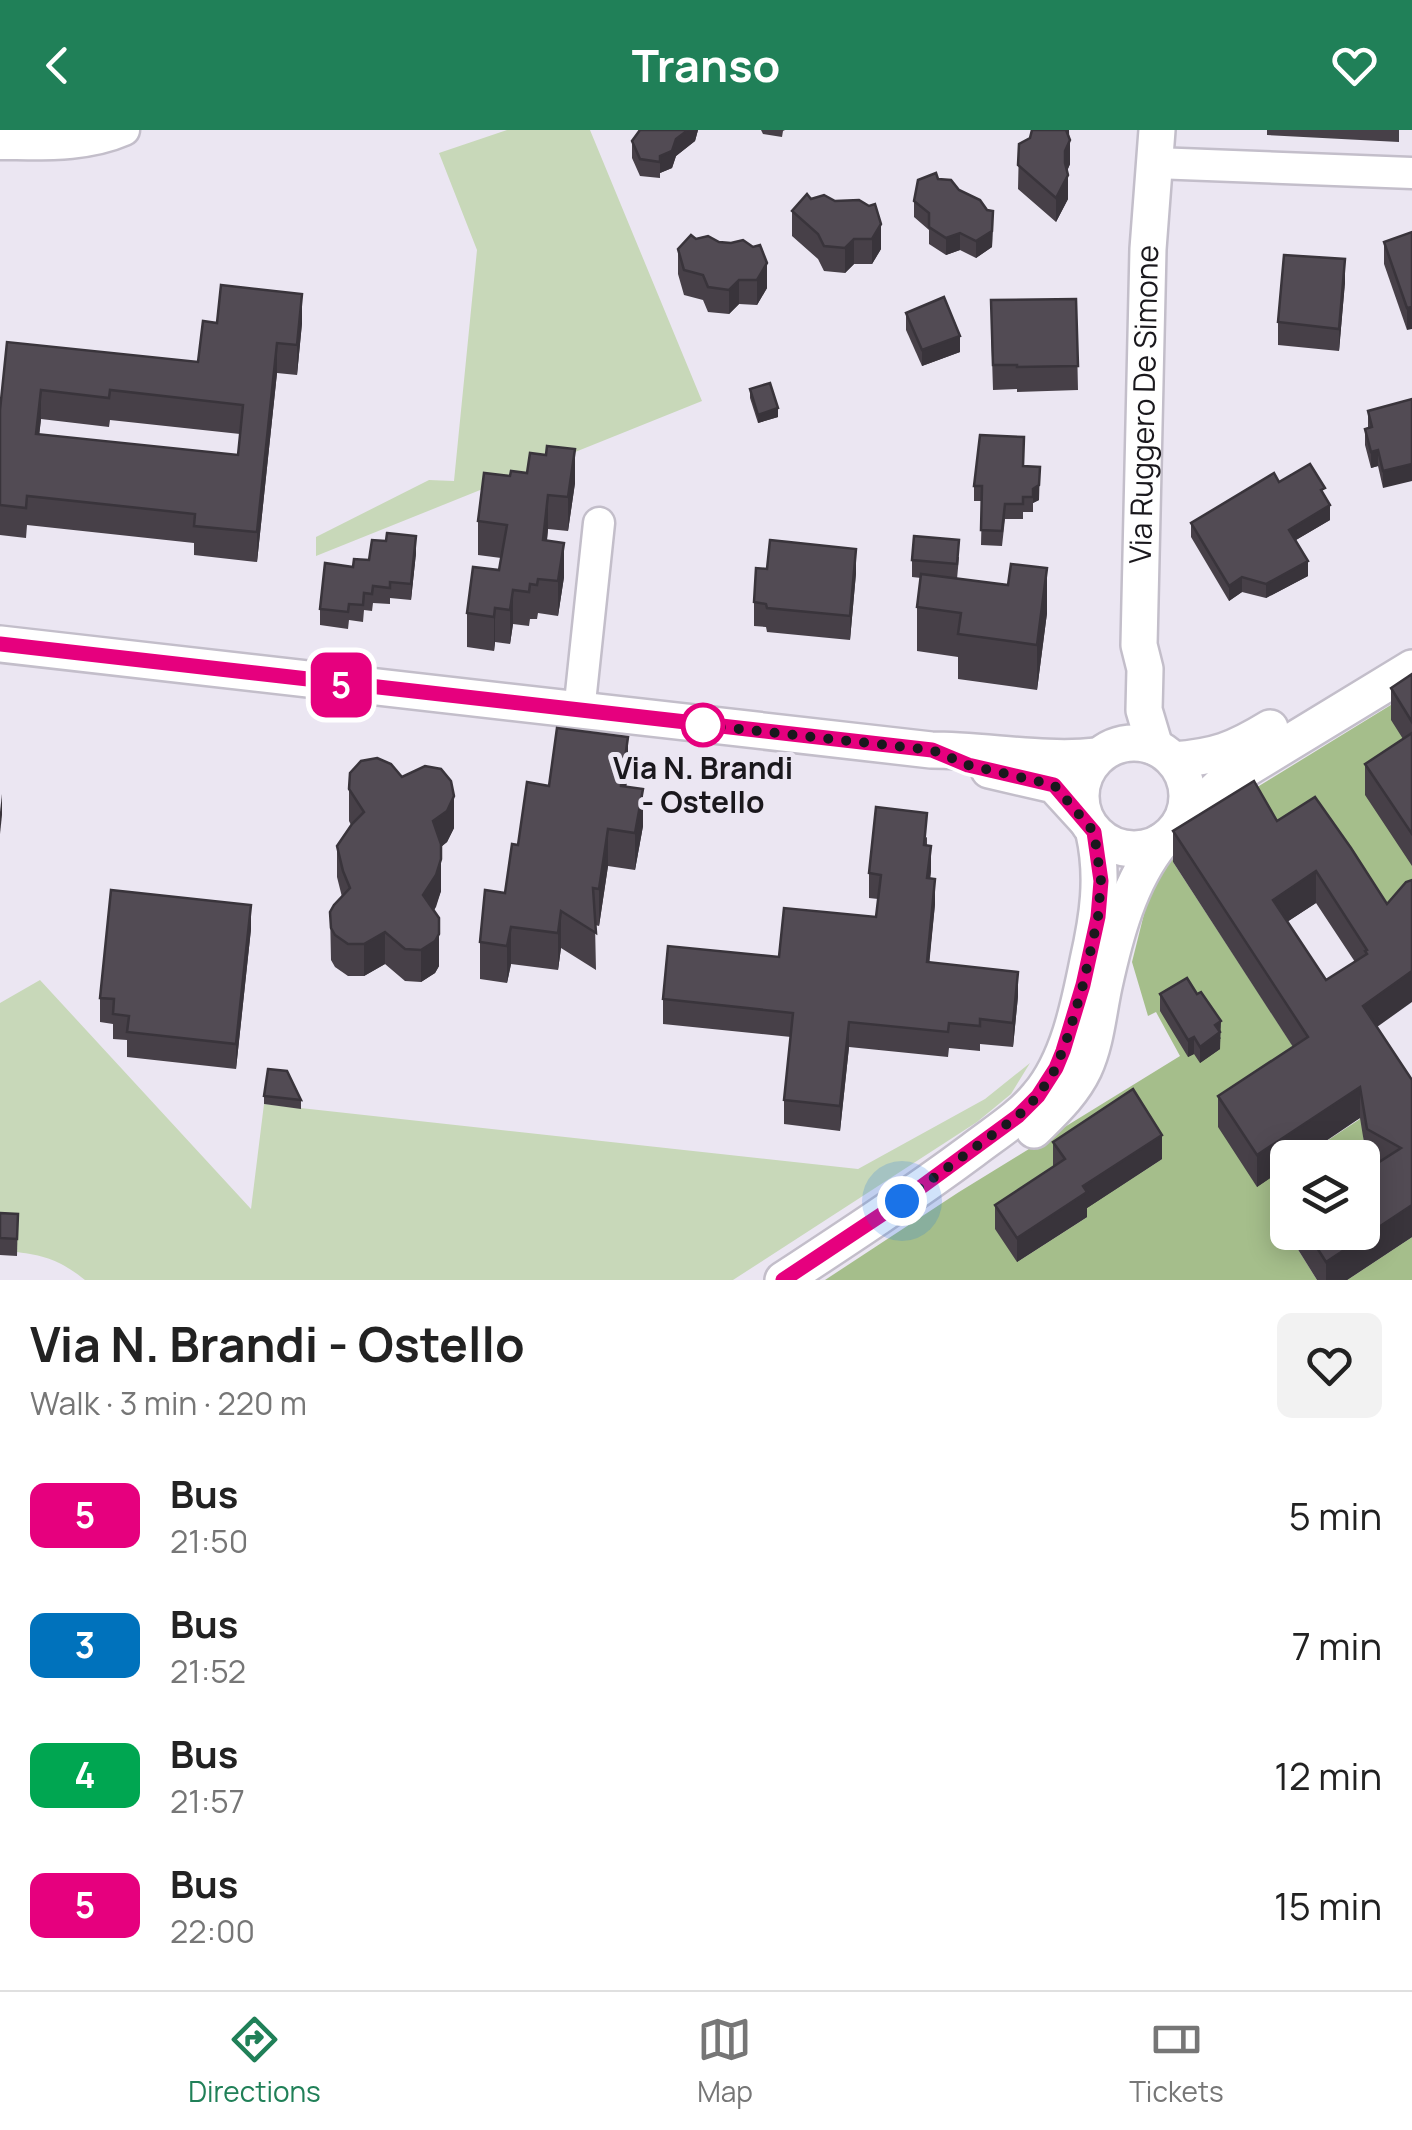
<!DOCTYPE html>
<meta charset="utf-8">
<style>
:root{--surface:#fff;--page:#f2f2f2;--text:#222;--muted:#767676;--line:#e0e0e0;--accent:#208058}
body{margin:0;font-family:Manrope,sans-serif;background:var(--page);color:var(--text);height:100vh;display:flex;flex-direction:column;font-size:38px;white-space:nowrap}
*{box-sizing:border-box;margin:0}
p{font-size:32px;color:var(--muted)}
.icon{flex:none;width:55px;height:55px;fill:none;stroke:currentColor;stroke-width:2;stroke-linecap:round;stroke-linejoin:round}
.map{position:relative;height:1150px;overflow:hidden}
.side{display:flex;flex-direction:column;background:var(--surface);flex:1}
.side>*{flex:none}
.badge{padding:0 20px;border-radius:15px;font-size:35px;line-height:65px}
.tools{position:absolute;left:1270px;top:1010px;display:grid;gap:20px}
.tools a{display:grid;place-items:center;width:110px;height:110px;border-radius:15px;background:var(--surface);box-shadow:0 5px 25px #0003;font-size:50px}
.you{position:absolute;width:50px;height:50px;margin:-25px;border:8px solid #fff;border-radius:50%;background:#1a73e8;box-shadow:0 0 0 15px #1a73e833}
.map>.badge{position:absolute;translate:-50% -50%;box-shadow:0 0 0 5px #fff}
.round{display:grid;place-items:center;flex:none;width:105px;height:105px;border-radius:15px;background:var(--page)}
.overview{display:flex;align-items:center;justify-content:space-between;height:170px;padding:0 30px}
h1{font-size:48px;font-weight:700;line-height:75px}
ul{padding:0;list-style:none}
li{display:flex;align-items:center;gap:30px;height:130px;padding:0 30px}
li div{flex:1}
li b{display:block;font-size:38px}
li em{font-style:normal}
li .badge{min-width:110px;font-weight:700;text-align:center}
header{display:flex;justify-content:space-between;align-items:center;height:130px;padding:0 30px;background:var(--accent);color:#fff;font-size:45px;font-weight:700}
.dock{display:flex;justify-content:space-around;align-items:center;height:140px;border-top:2px solid var(--line);background:var(--surface);font-size:28px;color:var(--muted)}
.dock a{display:grid;justify-items:center;gap:5px}
.dock .on{color:var(--accent)}
.map>svg:first-child{display:block}
</style>
<header><svg class="icon" aria-label="back" viewBox="0 0 24 24"><path d="M15 5l-7 7 7 7"/></svg>Transo<svg class="icon" aria-label="heart" viewBox="0 0 24 24"><path d="M12 20l-8-8c-3-5 5-10 8-4 3-6 11-1 8 4z"/></svg></header>
<div class="map">
<svg width="1412" height="1150" viewBox="0 0 1412 1150">
<rect width="100%" height="100%" fill="#ebe6f2"/>
<g fill="#c8d8b9">
<path d="M 507,0 L 590,0 L 702,271 L 316,426 L 316,407 L 429,350 L 454,351 L 477,120 L 439,23 Z"/>
<path d="M 40,850 L 251,1079 L 264,974 L 858,1039 L 985,969 L 1030,933 L 1011,964 L 977,992 L 733,1150 L 85,1150 C 61,1131 47,1126 17,1122 L 17,1101 L 0,1100 L 0,873 Z"/>
</g>
<g fill="#a5be8b" fill-rule="evenodd">
<path d="M 1412,562 L 1412,781 L 1403,787 L 1350,750 L 1173,732 L 1296,921 L 1257,1056 L 1287,1036 L 1288,1102 L 1320,1103 L 1297,1118 L 1317,1150 L 825,1150 L 959,1062 L 1180,926 L 1156,882 L 1148,886 L 1132,832 L 1154,744 L 1215,683 ZM 1145,1003 L 1162,1029 L 1083,1080 L 1087,1087 L 1017,1132 Z"/>
<path d="M 1363,987 L 1364,1026 L 1367,1031 L 1377,1035 L 1363,1075 L 1362,1028 L 1301,1028 Z"/>
<path d="M 1412,1107 L 1412,1150 L 1347,1150 Z"/>
</g>
<g fill="none" stroke-linecap="round" stroke-linejoin="round">
<g stroke="#c3beca" stroke-width="35">
<g id="minor">
<path d="M 0,14 C 42,14 85,17 124,0"/>
<path d="M 1155,33 L 1412,43"/>
<path d="M 579,582 L 599,393"/>
</g>
</g>
<g stroke="#c3beca" stroke-width="40">
<g id="tertiary">
<path d="M 0,514 L 931,620 C 987,620 1043,632 1097,626"/>
<circle cx="1134" cy="666" r="53"/>
<path id="s1" d="M 1155,617 L 1144,580 L 1145,539 L 1139,515 L 1148,119 L 1157,0"/>
<path d="M 1173,630 C 1215,627 1234,620 1270,598"/>
<path d="M 989,640 L 1054,655 L 1086,690"/>
<path d="M 1179,695 L 1223,653 L 1412,538"/>
<path d="M 1034,1000 C 1053,981 1072,964 1084,939 C 1096,913 1098,884 1104,856 C 1115,806 1129,751 1162,711"/>
<path d="M 783,1150 C 847,1108 911,1066 973,1020 C 995,1003 1020,988 1038,966 C 1068,931 1079,876 1088,831 C 1098,787 1104,747 1094,703"/>
</g>
</g>
<use href="#minor" stroke="#fff" stroke-width="30"/>
<use href="#tertiary" stroke="#fff" stroke-width="35"/>
</g>
<g fill="#474048" fill-rule="evenodd">
<path d="M 639,0 L 698,0 L 695,11 L 676,26 L 672,38 L 660,43 L 660,48 L 640,46 L 632,28 L 632,11 Z"/>
<path d="M 761,0 L 785,0 L 783,1 L 782,7 L 763,4 Z"/>
<path d="M 1069,0 L 1070,34 L 1067,41 L 1068,69 L 1056,92 L 1018,59 L 1019,14 Z"/>
<path d="M 1267,0 L 1399,0 L 1399,12 L 1267,5 Z"/>
<path d="M 938,49 L 959,60 L 993,97 L 992,117 L 976,128 L 960,120 L 946,125 L 929,114 L 929,100 L 914,87 L 914,71 Z"/>
<path d="M 811,69 L 835,71 L 881,119 L 872,134 L 854,134 L 845,143 L 824,141 L 818,129 L 792,106 L 792,81 Z"/>
<path d="M 1412,102 L 1407,200 L 1384,134 L 1384,112 Z"/>
<path d="M 708,106 L 767,158 L 757,175 L 739,174 L 729,184 L 708,182 L 703,170 L 684,165 L 678,144 L 678,119 Z"/>
<path d="M 1345,152 L 1339,221 L 1278,215 L 1278,192 Z"/>
<path d="M 1076,169 L 1078,260 L 1017,262 L 1017,259 L 993,260 L 991,195 Z"/>
<path d="M 906,183 L 960,222 L 922,236 L 906,200 Z"/>
<path d="M 217,193 L 302,193 L 297,245 L 277,243 L 257,432 L 194,425 L 194,413 L 27,395 L 26,408 L 0,405 L 0,280 L 7,212 L 198,232 ZM 41,289 L 109,297 L 110,290 L 240,304 L 238,325 L 39,305 Z"/>
<path d="M 750,259 L 778,287 L 758,293 L 750,268 Z"/>
<path d="M 1412,269 L 1383,358 L 1378,336 L 1371,338 L 1365,315 L 1365,299 L 1368,298 L 1368,281 Z"/>
<path d="M 1024,336 L 1039,370 L 1033,373 L 1033,382 L 1023,382 L 1023,389 L 1005,389 L 1002,416 L 981,415 L 982,371 L 974,371 L 974,356 Z"/>
<path d="M 527,343 L 575,353 L 568,401 L 548,399 L 547,411 L 564,447 L 558,486 L 538,483 L 537,489 L 530,489 L 529,496 L 513,494 L 510,514 L 495,512 L 494,521 L 467,517 L 467,483 L 499,440 L 501,428 L 478,425 L 478,391 L 510,346 Z"/>
<path d="M 1279,352 L 1325,367 L 1330,390 L 1296,410 L 1308,446 L 1266,468 L 1242,462 L 1229,471 L 1191,407 L 1191,393 Z"/>
<path d="M 416,423 L 411,470 L 390,468 L 390,474 L 373,473 L 372,481 L 364,480 L 363,492 L 349,490 L 348,499 L 320,495 L 320,479 L 353,437 Z"/>
<path d="M 959,427 L 957,449 L 1047,483 L 1037,560 L 958,549 L 958,527 L 917,521 L 917,477 L 921,448 L 912,447 L 912,430 Z"/>
<path d="M 767,439 L 856,443 L 850,510 L 767,502 L 766,497 L 754,496 L 754,472 Z"/>
<path d="M 1412,544 L 1412,736 L 1365,665 L 1365,634 L 1403,609 L 1391,590 L 1391,558 Z"/>
<path d="M 628,644 L 626,657 L 643,696 L 635,740 L 608,736 L 599,796 L 595,795 L 596,840 L 561,818 L 558,840 L 511,834 L 507,853 L 480,849 L 480,812 L 505,763 L 518,715 L 549,656 Z"/>
<path d="M 402,647 L 454,698 L 447,712 L 441,717 L 441,761 L 434,780 L 439,820 L 439,836 L 435,843 L 421,852 L 405,851 L 385,834 L 364,846 L 348,846 L 335,837 L 331,830 L 330,782 L 342,767 L 337,747 L 337,716 L 351,695 L 349,691 L 349,659 Z"/>
<path d="M 1277,691 L 1387,774 L 1377,897 L 1412,950 L 1412,1107 L 1347,1150 L 1317,1150 L 1297,1118 L 1297,1102 L 1362,1102 L 1375,1035 L 1367,1031 L 1360,988 L 1288,1028 L 1288,1036 L 1257,1057 L 1218,997 L 1218,966 L 1293,917 L 1173,732 L 1173,701 ZM 1316,773 L 1355,832 L 1326,850 L 1287,792 Z"/>
<path d="M 927,707 L 927,716 L 931,741 L 930,749 L 935,774 L 929,832 L 1018,866 L 1013,917 L 980,914 L 980,921 L 949,918 L 948,927 L 849,917 L 840,1001 L 784,994 L 784,970 L 791,907 L 663,894 L 663,869 L 779,827 L 876,787 L 878,769 L 869,768 L 869,743 Z"/>
<path d="M 251,799 L 236,939 L 127,927 L 127,910 L 113,909 L 113,894 L 100,892 L 100,868 Z"/>
<path d="M 1160,864 L 1221,908 L 1220,909 L 1220,919 L 1200,933 L 1194,924 L 1188,927 L 1160,881 Z"/>
<path d="M 264,966 L 301,970 L 301,979 L 264,974 Z"/>
<path d="M 1053,1012 L 1162,1029 L 1087,1078 L 1087,1087 L 1017,1132 L 995,1099 L 995,1075 L 1053,1037 Z"/>
<path d="M 0,1083 L 18,1084 L 17,1126 L 0,1125 Z"/>
</g>
<g fill="#39343b">
<path d="M 688,0 L 698,0 L 695,11 L 676,26 L 672,38 L 660,43 L 660,26 L 676,9 Z"/>
<path d="M 1066,0 L 1069,0 L 1069,12 L 1070,10 L 1070,34 L 1065,46 L 1068,45 L 1068,69 L 1056,92 L 1056,68 Z"/>
<path d="M 993,81 L 992,117 L 976,128 L 976,111 Z"/>
<path d="M 881,94 L 881,119 L 872,134 L 872,109 Z"/>
<path d="M 960,103 L 960,120 L 946,125 L 946,108 Z"/>
<path d="M 854,109 L 854,134 L 845,143 L 845,118 Z"/>
<path d="M 1345,129 L 1345,152 L 1339,221 L 1339,199 Z"/>
<path d="M 767,133 L 767,158 L 757,175 L 757,150 Z"/>
<path d="M 739,150 L 739,174 L 729,184 L 729,160 Z"/>
<path d="M 302,164 L 302,193 L 297,245 L 297,215 Z"/>
<path d="M 1412,177 L 1412,199 L 1407,200 L 1407,178 Z"/>
<path d="M 960,206 L 960,222 L 922,236 L 922,220 Z"/>
<path d="M 277,213 L 277,243 L 257,432 L 257,402 Z"/>
<path d="M 41,260 L 41,289 L 36,334 L 36,304 Z"/>
<path d="M 778,278 L 778,287 L 758,293 L 758,285 Z"/>
<path d="M 575,319 L 575,353 L 568,401 L 568,367 Z"/>
<path d="M 1378,320 L 1378,336 L 1371,338 L 1371,322 Z"/>
<path d="M 1412,334 L 1412,351 L 1383,358 L 1383,341 Z"/>
<path d="M 1040,337 L 1039,370 L 1033,373 L 1033,359 Z"/>
<path d="M 548,365 L 548,399 L 543,444 L 543,410 Z"/>
<path d="M 1330,375 L 1330,390 L 1289,414 L 1289,400 Z"/>
<path d="M 416,406 L 416,423 L 411,470 L 411,454 Z"/>
<path d="M 564,413 L 564,447 L 558,486 L 558,451 Z"/>
<path d="M 856,419 L 856,443 L 850,510 L 850,486 Z"/>
<path d="M 1308,431 L 1308,446 L 1266,468 L 1266,454 Z"/>
<path d="M 1047,438 L 1047,483 L 1037,560 L 1037,515 Z"/>
<path d="M 1242,447 L 1242,462 L 1229,471 L 1229,456 Z"/>
<path d="M 513,460 L 513,494 L 510,514 L 510,480 Z"/>
<path d="M 495,478 L 495,512 L 494,521 L 494,487 Z"/>
<path d="M 628,607 L 628,644 L 621,693 L 621,656 Z"/>
<path d="M 643,659 L 643,696 L 635,740 L 635,703 Z"/>
<path d="M 2,664 L 2,685 L 0,704 L 0,682 Z"/>
<path d="M 454,666 L 454,698 L 447,712 L 433,723 L 433,691 Z"/>
<path d="M 608,699 L 608,736 L 599,796 L 599,759 Z"/>
<path d="M 931,716 L 931,741 L 927,773 L 927,748 Z"/>
<path d="M 441,729 L 441,761 L 436,777 L 423,797 L 423,765 Z"/>
<path d="M 1316,741 L 1316,773 L 1273,801 L 1273,770 Z"/>
<path d="M 935,749 L 935,774 L 927,857 L 927,832 Z"/>
<path d="M 251,775 L 251,799 L 236,939 L 236,914 Z"/>
<path d="M 561,781 L 561,818 L 558,840 L 558,803 Z"/>
<path d="M 439,788 L 439,836 L 435,843 L 421,852 L 421,820 Z"/>
<path d="M 511,797 L 511,834 L 507,853 L 507,816 Z"/>
<path d="M 385,802 L 385,834 L 364,846 L 364,814 Z"/>
<path d="M 1412,841 L 1412,872 L 1363,907 L 1363,876 Z"/>
<path d="M 1018,842 L 1018,866 L 1013,917 L 1013,893 Z"/>
<path d="M 1221,891 L 1220,919 L 1200,933 L 1200,917 L 1215,895 Z"/>
<path d="M 849,892 L 849,917 L 840,1001 L 840,976 Z"/>
<path d="M 1194,907 L 1194,924 L 1188,927 L 1188,910 Z"/>
<path d="M 1360,957 L 1360,988 L 1301,1028 L 1288,1028 L 1288,1036 L 1257,1057 L 1257,1025 Z"/>
<path d="M 1162,1005 L 1162,1029 L 1087,1078 L 1087,1087 L 1017,1132 L 1017,1108 L 1083,1056 Z"/>
<path d="M 1412,1075 L 1412,1107 L 1347,1150 L 1326,1150 L 1326,1132 Z"/>
</g>
<g fill="#524b54" stroke="#39343b" stroke-width="2.5" fill-rule="evenodd">
<path d="M 640,0 L 688,0 L 676,9 L 672,21 L 660,26 L 660,32 L 640,29 L 632,11 Z"/>
<path d="M 1032,0 L 1066,0 L 1070,10 L 1065,21 L 1065,33 L 1068,45 L 1056,68 L 1018,35 L 1019,14 L 1030,8 Z"/>
<path d="M 936,43 L 938,49 L 951,50 L 959,60 L 980,70 L 987,80 L 993,81 L 992,101 L 976,111 L 960,103 L 946,108 L 929,97 L 929,83 L 914,71 L 918,50 Z"/>
<path d="M 807,64 L 811,69 L 824,65 L 835,71 L 859,70 L 869,76 L 875,74 L 881,94 L 872,109 L 854,109 L 845,118 L 824,116 L 818,104 L 792,81 Z"/>
<path d="M 1412,102 L 1412,177 L 1407,178 L 1384,112 Z"/>
<path d="M 691,105 L 696,109 L 708,106 L 719,112 L 731,113 L 743,110 L 753,117 L 760,115 L 767,133 L 757,150 L 739,150 L 729,160 L 708,157 L 703,145 L 684,140 L 678,119 Z"/>
<path d="M 1284,125 L 1345,129 L 1339,199 L 1278,192 Z"/>
<path d="M 221,155 L 302,164 L 297,215 L 277,213 L 257,402 L 194,396 L 195,384 L 27,366 L 26,378 L 0,375 L 0,280 L 7,212 L 198,232 L 203,191 L 217,193 ZM 41,260 L 109,268 L 110,260 L 243,275 L 238,325 L 36,304 Z"/>
<path d="M 944,167 L 960,206 L 922,220 L 906,183 Z"/>
<path d="M 1076,169 L 1078,236 L 1017,237 L 1017,235 L 993,235 L 991,170 Z"/>
<path d="M 770,253 L 778,278 L 758,285 L 750,259 Z"/>
<path d="M 1412,269 L 1412,334 L 1383,341 L 1378,320 L 1371,322 L 1365,299 L 1372,297 L 1368,281 Z"/>
<path d="M 980,305 L 1024,307 L 1023,336 L 1040,337 L 1039,355 L 1033,359 L 1033,367 L 1023,367 L 1023,374 L 1005,374 L 1002,401 L 981,400 L 982,356 L 974,356 Z"/>
<path d="M 547,316 L 575,319 L 568,367 L 548,365 L 543,410 L 564,413 L 558,451 L 538,449 L 537,455 L 530,454 L 529,462 L 513,460 L 510,480 L 495,478 L 494,487 L 467,483 L 473,437 L 499,440 L 507,395 L 478,391 L 484,343 L 510,346 L 511,341 L 527,343 L 530,323 L 546,325 Z"/>
<path d="M 1310,334 L 1325,358 L 1321,360 L 1330,375 L 1289,400 L 1308,431 L 1266,454 L 1242,447 L 1229,456 L 1191,393 L 1274,343 L 1279,352 Z"/>
<path d="M 387,403 L 416,406 L 411,454 L 390,452 L 390,458 L 373,456 L 372,464 L 364,463 L 363,475 L 349,474 L 348,482 L 320,479 L 325,433 L 353,437 L 354,429 L 369,430 L 372,410 L 386,411 Z"/>
<path d="M 914,406 L 959,410 L 957,434 L 912,430 Z"/>
<path d="M 770,410 L 856,419 L 850,486 L 767,478 L 766,474 L 754,472 L 756,438 L 767,439 Z"/>
<path d="M 1011,434 L 1047,438 L 1037,515 L 958,504 L 961,483 L 917,477 L 921,444 L 1008,455 Z"/>
<path d="M 1412,544 L 1412,592 L 1391,558 Z"/>
<path d="M 557,598 L 628,607 L 621,656 L 643,659 L 635,703 L 608,699 L 599,759 L 593,758 L 596,803 L 561,781 L 558,803 L 511,797 L 507,816 L 480,812 L 485,760 L 505,763 L 512,714 L 518,715 L 527,652 L 549,656 Z"/>
<path d="M 1412,603 L 1412,704 L 1365,634 Z"/>
<path d="M 377,628 L 391,634 L 402,647 L 425,636 L 441,639 L 451,651 L 454,666 L 447,681 L 433,691 L 441,714 L 441,729 L 436,745 L 423,765 L 439,788 L 439,804 L 435,811 L 421,820 L 405,819 L 385,802 L 364,814 L 348,814 L 335,805 L 331,798 L 330,782 L 334,775 L 350,758 L 343,741 L 337,716 L 352,694 L 364,682 L 349,659 L 350,643 L 361,631 Z"/>
<path d="M 1254,651 L 1277,691 L 1315,667 L 1351,718 L 1387,774 L 1406,752 L 1412,750 L 1412,841 L 1363,876 L 1412,950 L 1412,1075 L 1326,1132 L 1307,1102 L 1362,1102 L 1362,1043 L 1401,1018 L 1367,999 L 1360,957 L 1257,1025 L 1218,966 L 1308,907 L 1173,701 ZM 1316,741 L 1367,820 L 1365,821 L 1367,824 L 1326,850 L 1273,770 Z"/>
<path d="M 876,677 L 927,683 L 924,715 L 931,716 L 927,748 L 935,749 L 927,832 L 1018,842 L 1013,893 L 980,889 L 980,896 L 949,893 L 948,902 L 849,892 L 840,976 L 784,970 L 793,883 L 663,869 L 668,816 L 779,827 L 784,778 L 876,787 L 881,745 L 869,743 Z"/>
<path d="M 111,760 L 251,775 L 236,914 L 127,902 L 129,886 L 113,884 L 114,869 L 100,868 Z"/>
<path d="M 1187,848 L 1197,864 L 1201,862 L 1221,891 L 1215,895 L 1220,902 L 1200,917 L 1194,907 L 1188,910 L 1160,864 Z"/>
<path d="M 268,939 L 287,941 L 301,970 L 264,966 Z"/>
<path d="M 1133,959 L 1162,1005 L 1083,1056 L 1087,1062 L 1017,1108 L 995,1075 L 1065,1029 L 1053,1012 Z"/>
<path d="M 0,1083 L 18,1084 L 17,1109 L 0,1108 Z"/>
</g>
<g fill="none" stroke-linecap="round" stroke-linejoin="round">
<g stroke="#fff" stroke-width="22">
<path id="line" d="M 0,514 L 932,620 L 968,635 L 1054,655 L 1094,702 L 1101,751 L 1098,787 L 1083,855 L 1063,921 L 1056,938 L 1038,966 L 1018,986 L 902,1071 L 783,1150"/>
</g>
<use href="#line" stroke="#e6007e" stroke-width="15"/>
<path stroke="#1a181d" stroke-width="10" stroke-dasharray="0 18" d="M 703,595 L 932,620 L 968,635 L 1054,655 L 1094,702 L 1101,751 L 1098,787 L 1083,855 L 1069,903 L 1056,938 L 1038,966 L 1018,986 L 902,1071"/>
</g>
<circle fill="#fff" stroke="#e6007e" stroke-width="5" cx="703" cy="595" r="20"/>
<g text-anchor="middle" stroke-width="10" stroke-linejoin="round" paint-order="stroke">
<g font-size="30" fill="#1a181d" stroke="#ebe6f2">
<text dy="10" stroke="none"><textPath href="#s1" startOffset="345">Via Ruggero De Simone</textPath></text>
</g>
<g font-size="30" font-weight="bold" fill="#1a181d" stroke="#ebe6f2">
<text x="703" y="649">Via N. Brandi<tspan x="703" dy="34">- Ostello</tspan></text>
</g>
</g>
</svg>
<div class="tools">
<a><svg class="icon" aria-label="layers" viewBox="0 0 24 24"><path d="M12 4l9 5-9 5-9-5zM3 14l9 5 9-5"/></svg></a>
</div>
<div class="you" style="left:902px;top:1071px"></div>
<b class="badge" style="left:341px;top:555px;background:#e6007e;color:#fff">5</b>
</div>
<section class="side">
<div class="overview"><div><h1>Via N. Brandi - Ostello</h1><p>Walk · 3 min · 220 m</p></div><a class="round"><svg class="icon" aria-label="heart" viewBox="0 0 24 24"><path d="M12 20l-8-8c-3-5 5-10 8-4 3-6 11-1 8 4z"/></svg></a></div>
<ul>
<li><span class="badge" style="background:#e6007e;color:#fff">5</span><div><b>Bus</b><p>21:50</p></div><em>5 min</em></li>
<li><span class="badge" style="background:#0072bc;color:#fff">3</span><div><b>Bus</b><p>21:52</p></div><em>7 min</em></li>
<li><span class="badge" style="background:#00a651;color:#fff">4</span><div><b>Bus</b><p>21:57</p></div><em>12 min</em></li>
<li><span class="badge" style="background:#e6007e;color:#fff">5</span><div><b>Bus</b><p>22:00</p></div><em>15 min</em></li>
</ul>
</section>
<nav class="dock">
<a class="on"><svg class="icon" aria-label="directions" viewBox="0 0 24 24"><path d="M12 3l9 9-9 9-9-9zM9 14v-3h6M13 9l2 2-2 2"/></svg>Directions</a>
<a><svg class="icon" aria-label="map" viewBox="0 0 24 24"><path d="M3 6l6-2 6 2 6-2v14l-6 2-6-2-6 2zM9 4v14M15 6v14"/></svg>Map</a>
<a><svg class="icon" aria-label="tickets" viewBox="0 0 24 24"><path d="M3 7h18v10H3zM15 7v10"/></svg>Tickets</a>
</nav>
